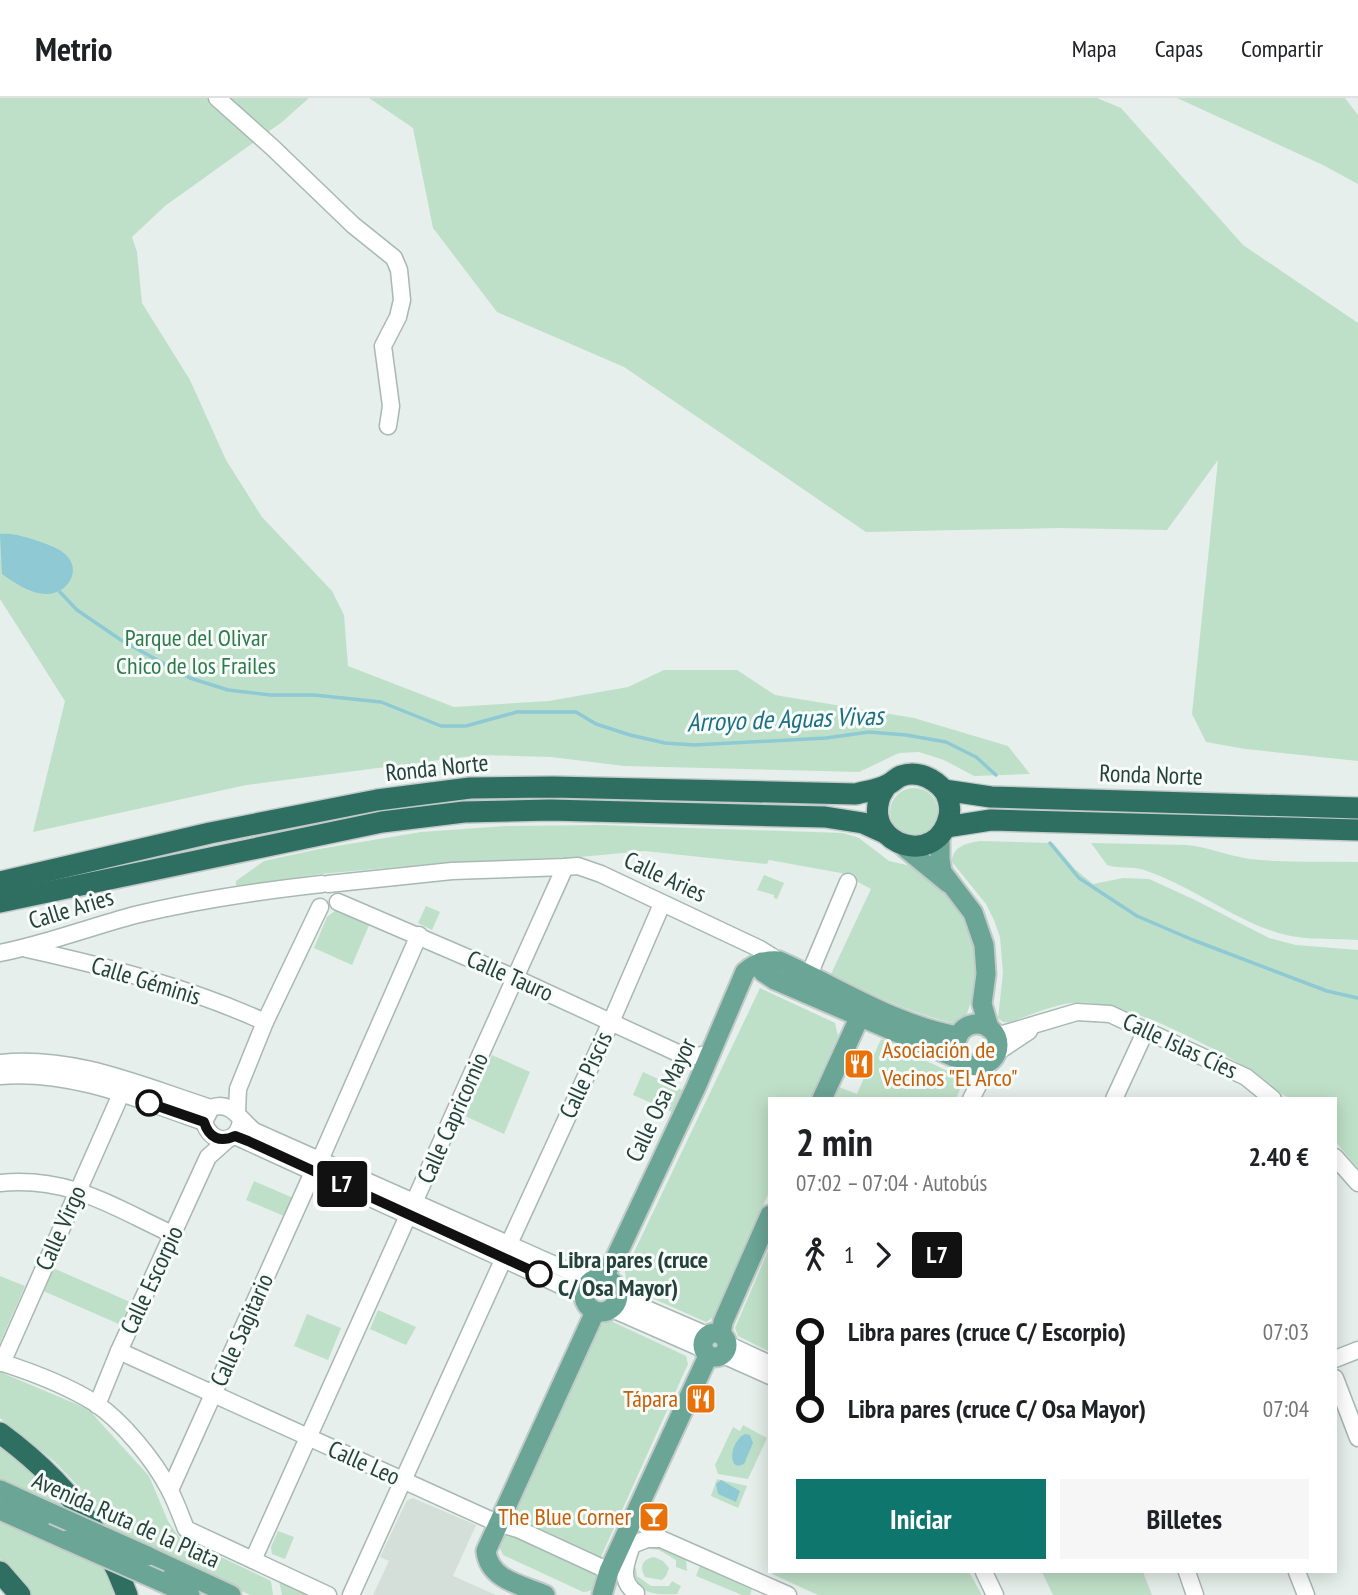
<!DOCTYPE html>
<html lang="es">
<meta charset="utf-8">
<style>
:root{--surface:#fff;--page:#f6f6f6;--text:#202124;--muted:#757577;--line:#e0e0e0;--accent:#0f766e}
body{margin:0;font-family:"PT Sans Narrow",sans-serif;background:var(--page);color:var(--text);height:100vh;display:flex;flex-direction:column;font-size:26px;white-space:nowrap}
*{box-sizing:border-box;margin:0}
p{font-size:23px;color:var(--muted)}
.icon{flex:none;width:38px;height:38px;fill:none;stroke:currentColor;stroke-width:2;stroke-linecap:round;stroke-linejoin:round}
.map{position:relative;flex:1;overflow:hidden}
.panel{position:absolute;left:768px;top:999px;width:569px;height:476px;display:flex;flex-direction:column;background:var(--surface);border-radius:0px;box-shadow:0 4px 18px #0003}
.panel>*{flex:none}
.badge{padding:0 14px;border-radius:5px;font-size:24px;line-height:46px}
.map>.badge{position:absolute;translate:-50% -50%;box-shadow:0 0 0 4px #fff}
.legs{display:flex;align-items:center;gap:10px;height:77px;padding:0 28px;font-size:23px}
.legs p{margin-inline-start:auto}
.headline{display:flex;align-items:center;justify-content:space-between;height:119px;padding:0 28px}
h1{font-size:38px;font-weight:700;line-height:52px}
.button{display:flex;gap:14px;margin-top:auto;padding:14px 28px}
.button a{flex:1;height:80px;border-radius:0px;background:var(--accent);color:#fff;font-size:28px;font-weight:700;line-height:80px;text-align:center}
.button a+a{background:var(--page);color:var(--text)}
ul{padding:0 28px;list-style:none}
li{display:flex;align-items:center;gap:24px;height:77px;font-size:26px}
li i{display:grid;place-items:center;width:10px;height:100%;margin:0 9px;background:currentColor}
li i::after{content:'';width:18px;height:18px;margin:-9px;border:5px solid;border-radius:50%;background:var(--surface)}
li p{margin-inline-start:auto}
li:first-child i{background:linear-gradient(#0000 50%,currentColor 0)}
li:last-child i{background:linear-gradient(currentColor 50%,#0000 0)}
header{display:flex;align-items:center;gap:42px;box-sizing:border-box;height:98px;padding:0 35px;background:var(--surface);border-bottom:2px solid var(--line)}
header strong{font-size:33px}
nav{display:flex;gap:38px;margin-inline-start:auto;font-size:24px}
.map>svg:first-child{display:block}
</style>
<header>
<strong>Metrio</strong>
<nav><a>Mapa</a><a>Capas</a><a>Compartir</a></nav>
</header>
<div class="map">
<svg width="1358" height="1497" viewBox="0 0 1358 1497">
<rect width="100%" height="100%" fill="#e6efeb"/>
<path fill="#d4dfda" d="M 413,1400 L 476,1427 L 453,1478 L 496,1497 L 373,1497 L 389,1463 L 380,1459 L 407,1402 Z"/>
<g fill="#bfe0c8">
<path d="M 0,0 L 309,0 L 282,24 L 165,108 L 132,139 L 137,154 L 142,205 L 190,282 L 226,362 L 262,419 L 332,493 L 344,517 L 348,568 L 454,609 L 549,603 L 628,589 L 664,572 L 737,572 L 775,597 L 914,620 L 1008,648 L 1030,676 L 974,678 L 944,662 L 919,654 L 899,655 L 859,674 L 624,668 L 551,659 L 479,657 L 246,687 L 33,734 L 65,603 L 0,501 Z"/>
<path d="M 369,0 L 1097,0 L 1121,10 L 1243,147 L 1358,225 L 1358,663 L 1245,651 L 1206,644 L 1192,616 L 1218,362 L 1167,432 L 1060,430 L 866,434 L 624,269 L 497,214 L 433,130 L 413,30 Z"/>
<path d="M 1177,0 L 1345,0 L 1358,17 L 1358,86 L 1323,67 Z"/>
<circle cx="914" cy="714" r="24"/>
<path d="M 601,727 L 843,735 L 859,740 L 889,763 L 911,768 L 947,798 L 966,821 L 977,864 L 973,897 L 967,916 L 953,925 C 909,915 871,896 831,876 L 871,791 L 841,775 L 769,762 L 767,766 L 644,753 L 580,759 L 452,764 L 321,776 L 236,788 L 236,783 L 264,763 L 319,751 L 421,734 L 506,728 Z"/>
<path d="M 980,743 L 1053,745 L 1075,771 L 1093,786 L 1123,780 L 1149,781 L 1195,802 L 1269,840 L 1296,847 L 1358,852 L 1358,1071 L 1335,1043 L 1335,1001 C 1322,1001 1306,1004 1292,1001 C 1282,999 1256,974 1244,968 C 1202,944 1119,899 1071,905 C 1049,908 1030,918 1009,924 L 1003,924 L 998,920 L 1003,875 L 1000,839 L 994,822 L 986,806 L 952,764 C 952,749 966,745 980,743 Z"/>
<path d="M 1091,745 L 1186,747 C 1209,749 1228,758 1250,761 C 1285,765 1322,763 1358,764 L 1358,842 C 1332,840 1308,843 1282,836 C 1234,823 1193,788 1144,772 C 1132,768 1119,771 1107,767 Z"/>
<path d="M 764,777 L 784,785 L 777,801 L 774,800 L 774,797 L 757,792 Z"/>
<path d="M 426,808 L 440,814 L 432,832 L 418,825 Z"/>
<path d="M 336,812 L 370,825 L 352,867 L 314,850 L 327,819 Z"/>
<path d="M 760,890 L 835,925 L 838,938 L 810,1001 L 770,1001 L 770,1092 L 715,1218 L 706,1224 L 627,1189 L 625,1173 Z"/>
<path d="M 881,941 L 960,979 L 962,986 L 956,1001 L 834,1001 L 839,989 L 857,996 Z"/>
<path d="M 492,957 L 530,974 L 504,1036 L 465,1018 Z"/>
<path d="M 643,974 L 682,992 L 672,1014 L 633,997 Z"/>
<path d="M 254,1083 L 293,1100 L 284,1118 L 246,1102 Z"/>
<path d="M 770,1148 L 770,1254 L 738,1238 L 735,1230 Z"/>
<path d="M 51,1169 L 130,1204 L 121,1227 L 41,1192 Z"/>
<path d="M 0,1178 L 25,1188 L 0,1245 Z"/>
<path d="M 378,1212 L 416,1229 L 406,1247 L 370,1231 Z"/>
<path d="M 307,1216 L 341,1230 L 328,1262 L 294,1248 Z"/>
<path d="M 611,1223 L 686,1258 L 688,1266 L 600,1461 L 517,1423 L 514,1416 L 598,1227 Z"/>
<path d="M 0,1274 L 88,1311 L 149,1378 L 168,1423 L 179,1439 L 271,1483 L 273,1497 L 250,1497 L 102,1426 L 78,1388 L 55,1364 L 0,1320 Z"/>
<path d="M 743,1327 L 767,1340 L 748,1381 L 718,1376 L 715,1367 L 733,1329 L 740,1333 Z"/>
<path d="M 0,1345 L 38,1377 L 69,1412 L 0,1383 Z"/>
<path d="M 717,1381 L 747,1388 L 738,1410 L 711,1398 Z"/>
<path d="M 0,1421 L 103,1466 L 116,1497 L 31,1497 L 0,1461 Z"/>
<path d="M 278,1433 L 294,1439 L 285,1461 L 272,1456 L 271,1449 Z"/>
<path d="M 508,1433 L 595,1474 C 599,1485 596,1494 583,1494 L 503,1457 L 499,1448 Z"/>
<path d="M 651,1444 L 686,1460 L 687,1473 L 676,1469 L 676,1462 L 659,1452 L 644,1450 Z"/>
<path d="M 654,1459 L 663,1463 L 669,1470 L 666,1478 L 662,1482 L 645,1479 C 639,1469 642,1461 654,1459 Z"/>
<path d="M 701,1465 L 753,1488 L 750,1497 L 742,1497 L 696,1478 Z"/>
<path d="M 629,1468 L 636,1470 L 637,1478 L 651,1488 L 669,1488 L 672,1483 L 681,1488 L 677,1496 C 651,1497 634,1495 629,1468 Z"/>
<path d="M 773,1474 L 969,1474 L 982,1497 L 818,1497 L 772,1476 Z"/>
<path d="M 1042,1474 L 1143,1474 L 1152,1497 L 1053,1497 Z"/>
<path d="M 279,1483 L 309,1497 L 282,1497 Z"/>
</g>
<g fill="#8ec9d4">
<path d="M 0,436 C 12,435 21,438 32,441 C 43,445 59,449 67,458 C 82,474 66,496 47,496 C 30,496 15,485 2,476 Z"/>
<path d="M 745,1336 L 750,1337 L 753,1345 L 744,1366 L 738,1368 L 734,1366 C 729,1356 735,1341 745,1336 Z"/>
<path d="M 721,1382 L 740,1393 L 736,1404 L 718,1396 L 716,1386 Z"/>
</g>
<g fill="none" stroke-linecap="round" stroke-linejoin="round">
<g stroke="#8ec9d4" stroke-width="3.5">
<path d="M 60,494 L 77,512 L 121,542 L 190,580 L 228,592 L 270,597 L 314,597 L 381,604 L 441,628 L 466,628 L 517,614 L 576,614 L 596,626 L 630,637 L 665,645 L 694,647 L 826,640 L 869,634 L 906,637 L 946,644 L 976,659 L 996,677"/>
<path d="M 1050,745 L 1079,780 L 1137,818 L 1193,842 L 1327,893 L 1358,900"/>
</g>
<g stroke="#a8b8b2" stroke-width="19">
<g id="minor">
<path d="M 217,0 L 273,50 L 353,127 L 394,160 L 399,172 L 402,202 L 398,219 L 383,248 L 391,308 L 388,328"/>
<path d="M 328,786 L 452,773 L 565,769 L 578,768 L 601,776 L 760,851 L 779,863"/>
<path d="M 338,804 L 515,880 L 680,956 L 696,958 L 710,956"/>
<path d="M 27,851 C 108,869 188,889 265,924"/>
<path d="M 0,855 C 46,846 90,829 135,817 C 197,802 259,793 322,786"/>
<path d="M 809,877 L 848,784"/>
<path d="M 996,938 L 1077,914 L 1110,916 L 1246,979 L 1273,1001"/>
<path d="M 996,955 L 1029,933"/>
<path d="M 0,965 C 74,957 142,988 211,1010"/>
<path d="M 967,966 L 974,977 L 976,989"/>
<path d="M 0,978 C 71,972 138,1001 204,1024"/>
<path d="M 971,1001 L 990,964"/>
<path d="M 1114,1001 L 1146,932"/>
<path d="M 237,1014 L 238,991 L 265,924 L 320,809"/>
<path d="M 241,1022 C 238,1048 211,1047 204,1024 L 211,1010 C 231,1002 239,1021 254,1033 L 591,1183"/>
<path d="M 235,1038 L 584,1198"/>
<path d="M 1335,1059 L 1358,1085"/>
<path d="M 320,1062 L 419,837"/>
<path d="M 0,1085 C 70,1078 113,1109 174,1137"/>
<path d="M 508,1148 L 611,924 L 662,806"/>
<path d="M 619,1199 L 707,1237"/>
<path d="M 612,1211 L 703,1251"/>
<path d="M 727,1246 L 770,1266"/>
<path d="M 119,1253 L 497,1425 L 518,1431 L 609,1473"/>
<path d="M 723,1257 L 770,1278"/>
<path d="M 1335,1261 L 1358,1252"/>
<path d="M 0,1264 C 32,1274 66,1287 95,1305 C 122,1323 154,1362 169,1391 C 176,1404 181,1418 186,1431 L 328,1497"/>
<path d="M 2,1265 L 121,996"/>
<path d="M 1335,1280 L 1358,1340"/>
<path d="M 97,1307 L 119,1253 L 208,1059 L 227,1042"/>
<path d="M 170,1392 L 314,1072"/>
<path d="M 639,1409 L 645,1427 L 661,1441 L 788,1497"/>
<path d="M 253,1462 L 565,769"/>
<path d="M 984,1474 L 995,1497"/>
<path d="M 1187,1474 L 1195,1497"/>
<path d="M 1297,1474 L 1306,1497"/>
<path d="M 636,1495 C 618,1482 626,1465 632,1447 L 647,1441 L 661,1441"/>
<path d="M 351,1497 L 504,1160"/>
</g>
</g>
<g stroke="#c2cac8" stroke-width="23">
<g id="major">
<path d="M 940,738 L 940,761 L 942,774 L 973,815 L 984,847 L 986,876 L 982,906 L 989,930"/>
<path d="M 903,748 L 948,785"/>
<path d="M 761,864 L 763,874 L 775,882 L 954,959 L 958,957"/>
<circle cx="977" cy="947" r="21"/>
<path d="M 822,1001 L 860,918"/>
<circle cx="601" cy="1197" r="17"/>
<path d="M 601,1180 L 615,1161 L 696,989 L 745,874 C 755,865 766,862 779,863 C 838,889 894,927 958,938"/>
<circle cx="715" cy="1247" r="12"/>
<path d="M 721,1236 L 723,1224 L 770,1117"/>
<path d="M 0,1392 L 53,1416"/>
<path d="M 0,1412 L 67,1442"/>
<path d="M 147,1458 L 231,1497"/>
<path d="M 160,1483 L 190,1497"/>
<path d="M 545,1497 C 522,1487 489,1482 486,1453 L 595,1214"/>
<path d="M 602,1497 L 609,1473 L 708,1258"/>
</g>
</g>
<g stroke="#c2cac8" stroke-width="24">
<g id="highway">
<path d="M 944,692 L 991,699 L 1358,710"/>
<path d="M 946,729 L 991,722 L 1358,732"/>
<path d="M 0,784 L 210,735 L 377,702 L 470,690 L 553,689 L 856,696 C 866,693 878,692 887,687 C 892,685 896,680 901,678 C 915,673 929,678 940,688 C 948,695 951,708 949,718 C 938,770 866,748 879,702 C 880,697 884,692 886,688"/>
<path d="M 0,804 L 382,724 L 464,714 L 550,712 L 825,719 L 863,725 L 885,735"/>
<path d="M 0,1335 C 56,1376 103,1430 127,1497"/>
<path d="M 0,1474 L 20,1497"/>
</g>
</g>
<use href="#minor" stroke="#fff" stroke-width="16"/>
<use href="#major" stroke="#6aa596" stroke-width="19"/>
<use href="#highway" stroke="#2f6f62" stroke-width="21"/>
<g stroke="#c2cac8" stroke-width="23" stroke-linecap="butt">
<g id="major-bridge">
<path d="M 53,1416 L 147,1458"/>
<path d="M 67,1442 L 160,1483"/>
</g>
</g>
<use href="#major-bridge" stroke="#6aa596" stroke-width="19"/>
</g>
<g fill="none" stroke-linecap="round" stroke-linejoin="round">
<g stroke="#fff" stroke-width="16">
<path id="line-1" d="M 149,1005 L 204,1024 C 209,1040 220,1045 235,1038 L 248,1043 L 539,1176"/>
</g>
<use href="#line-1" stroke="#111" stroke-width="10"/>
</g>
<defs>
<g id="restaurant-square" transform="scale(1.575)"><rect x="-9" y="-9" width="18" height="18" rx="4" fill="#e8710a" stroke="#f7fbf9"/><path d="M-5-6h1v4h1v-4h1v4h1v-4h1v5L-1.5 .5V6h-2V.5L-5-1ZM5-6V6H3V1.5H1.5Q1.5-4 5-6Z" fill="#fff"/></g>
<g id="bar-square" transform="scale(1.575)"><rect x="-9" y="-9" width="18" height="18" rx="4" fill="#e8710a" stroke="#f7fbf9"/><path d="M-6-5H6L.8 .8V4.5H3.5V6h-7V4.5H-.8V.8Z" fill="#fff"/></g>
</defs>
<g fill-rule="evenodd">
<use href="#restaurant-square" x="859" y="966"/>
<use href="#restaurant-square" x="701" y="1301"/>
<use href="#bar-square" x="654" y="1419"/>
</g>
<g fill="#fff" stroke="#111" stroke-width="3.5">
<circle cx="149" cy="1005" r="12"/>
<circle cx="539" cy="1176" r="12"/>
</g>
<g text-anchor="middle" stroke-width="6" stroke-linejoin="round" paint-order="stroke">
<g font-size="24" fill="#2d7a4b" stroke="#f7fbf9">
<text x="196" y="548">Parque del Olivar<tspan x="196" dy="28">Chico de los Frailes</tspan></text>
</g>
<g font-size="24" fill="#24423a" stroke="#f7fbf9">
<text transform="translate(437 670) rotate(-6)" y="8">Ronda Norte</text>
<text transform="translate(1151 677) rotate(2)" y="8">Ronda Norte</text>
<text transform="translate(665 779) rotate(25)" y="8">Calle Aries</text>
<text transform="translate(71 811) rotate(-17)" y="8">Calle Aries</text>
<text transform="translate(510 878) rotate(24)" y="8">Calle Tauro</text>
<text transform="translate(146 883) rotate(17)" y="8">Calle Géminis</text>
<text transform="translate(1180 948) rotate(25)" y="8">Calle Islas Cíes</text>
<text transform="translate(586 977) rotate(-65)" y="8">Calle Piscis</text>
<text transform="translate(661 1002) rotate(-65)" y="8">Calle Osa Mayor</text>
<text transform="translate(453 1020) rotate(-66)" y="8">Calle Capricornio</text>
<text transform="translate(61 1130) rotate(-66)" y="8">Calle Virgo</text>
<text transform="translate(152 1182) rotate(-65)" y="8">Calle Escorpio</text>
<text transform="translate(242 1232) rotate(-66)" y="8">Calle Sagitario</text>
<text transform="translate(364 1365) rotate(24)" y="8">Calle Leo</text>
<text transform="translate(126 1422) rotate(24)" y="8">Avenida Ruta de la Plata</text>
</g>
<g font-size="24" fill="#c56008" stroke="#f7fbf9" text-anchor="end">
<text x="882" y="960" text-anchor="start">Asociación de<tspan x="882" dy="28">Vecinos "El Arco"</tspan></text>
<text x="678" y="1309">Tápara</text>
<text x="631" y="1427">The Blue Corner</text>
</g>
<g font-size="24" font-weight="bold" fill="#24423a" stroke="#f7fbf9" text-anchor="start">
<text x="558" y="1170">Libra pares (cruce<tspan x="558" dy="28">C/ Osa Mayor)</tspan></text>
</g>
<g font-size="26" font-style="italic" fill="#1c6f80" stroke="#f7fbf9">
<text transform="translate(785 621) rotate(-2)" y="9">Arroyo de Aguas Vivas</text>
</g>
</g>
</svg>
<b class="badge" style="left:342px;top:1086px;background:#111;color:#fff">L7</b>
<section class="panel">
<div class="headline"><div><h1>2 min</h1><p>07:02 – 07:04 · Autobús</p></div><b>2.40 €</b></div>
<div class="legs"><svg class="icon" aria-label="walk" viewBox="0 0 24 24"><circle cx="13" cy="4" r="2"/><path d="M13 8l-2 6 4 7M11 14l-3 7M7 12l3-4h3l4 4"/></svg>1<svg class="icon" aria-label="forward" viewBox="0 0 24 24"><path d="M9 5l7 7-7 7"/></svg><b class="badge" style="background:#111;color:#fff">L7</b></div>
<ul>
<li><i style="color:#111"></i><b>Libra pares (cruce C/ Escorpio)</b><p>07:03</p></li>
<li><i style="color:#111"></i><b>Libra pares (cruce C/ Osa Mayor)</b><p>07:04</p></li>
</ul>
<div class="button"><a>Iniciar</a><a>Billetes</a></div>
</section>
</div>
